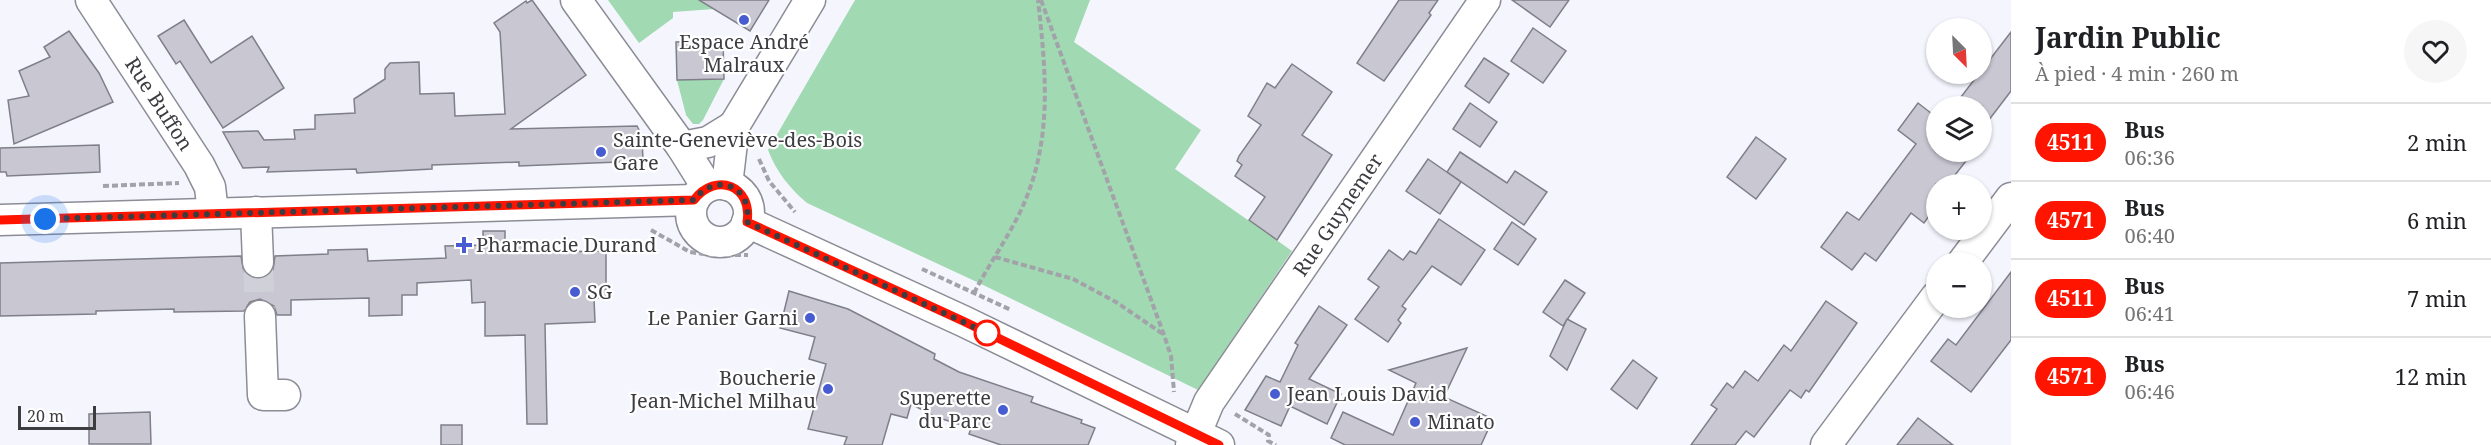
<!DOCTYPE html>
<html lang="fr">
<meta charset="utf-8">
<style>
:root{--surface:#fff;--page:#f6f6f6;--text:#202124;--muted:#757577;--line:#e0e0e0}
body{margin:0;font-family:"Noto Serif",serif;background:var(--page);color:var(--text);height:100vh;display:flex;flex-direction:column;font-size:22px;white-space:nowrap}
*{box-sizing:border-box;margin:0}
p{font-size:20px;color:var(--muted)}
.icon{flex:none;width:33px;height:33px;fill:none;stroke:currentColor;stroke-width:2;stroke-linecap:round;stroke-linejoin:round}
.map{position:relative;flex:1;overflow:hidden}
.details{display:flex;flex-direction:column;background:var(--surface);width:480px}
.details>*{flex:none}
.badge{padding:0 12px;border-radius:20px;font-size:21px;line-height:39px}
.needle{width:39px;rotate:156deg}
.fabs{position:absolute;left:1926px;top:18px;display:grid;gap:12px}
.fabs a{display:grid;place-items:center;width:66px;height:66px;border-radius:50%;background:var(--surface);box-shadow:0 2px 4px #0004;font-size:30px}
.scale{position:absolute;left:18px;bottom:15px;width:78px;box-sizing:border-box;padding-left:6px;border:3px solid #3c3c41;border-top:0;font-size:16px;line-height:21px;white-space:nowrap;color:#3c3c41;-webkit-text-stroke:4px #fff;paint-order:stroke}
.you{position:absolute;width:30px;height:30px;margin:-15px;border:4px solid #fff;border-radius:50%;background:#1a73e8;box-shadow:0 0 0 9px #1a73e833}
.map>.badge{position:absolute;translate:-50% -50%;box-shadow:0 0 0 3px #fff}
.round{display:grid;place-items:center;flex:none;width:63px;height:63px;border-radius:32px;background:var(--page)}
.overview{display:flex;align-items:center;justify-content:space-between;height:102px;padding:0 24px}
h1{font-size:28px;font-weight:700;line-height:45px}
ul{padding:0;list-style:none}
li{display:flex;align-items:center;gap:18px;height:78px;padding:0 24px;border-top:2px solid var(--line)}
li div{flex:1}
li b{display:block;font-size:22px}
li em{font-style:normal}
li .badge{min-width:66px;font-weight:700;text-align:center}
main{display:flex;flex:1;min-height:0}
.map>svg:first-child{display:block}
</style>
<main>
<div class="map">
<svg width="2011" height="445" viewBox="0 0 2011 445">
<rect width="100%" height="100%" fill="#f5f5fe"/>
<g fill="#a1d9b3">
<path d="M 608,0 L 720,0 L 714,9 L 673,12 L 673,18 L 639,43 Z"/>
<path d="M 855,0 L 1090,0 L 1074,42 L 1201,130 L 1175,169 L 1292,251 L 1198,390 L 979,283 L 807,203 C 790,189 776,171 768,150 Z"/>
<path d="M 724,79 L 703,120 L 699,124 L 693,124 L 686,115 L 677,80 Z"/>
</g>
<g fill="#c8c7d2" stroke="#7f7f89" stroke-width="1.5">
<path d="M 532,0 L 586,75 L 511,129 L 637,126 L 642,136 L 643,161 L 519,166 L 519,162 L 432,165 L 432,169 L 357,173 L 356,169 L 267,172 L 269,167 L 243,168 L 223,132 L 258,131 L 264,140 L 295,139 L 294,130 L 315,129 L 315,115 L 355,113 L 354,99 L 385,79 L 385,69 L 390,63 L 419,62 L 420,94 L 454,93 L 455,116 L 505,114 L 500,32 L 494,23 L 526,1 L 527,3 Z"/>
<path d="M 699,0 L 769,0 L 750,31 Z"/>
<path d="M 1399,0 L 1438,0 L 1429,13 L 1431,15 L 1384,81 L 1357,63 Z"/>
<path d="M 1512,0 L 1569,0 L 1550,27 Z"/>
<path d="M 184,20 L 211,63 L 252,36 L 284,88 L 223,128 L 180,61 L 176,64 L 158,36 Z"/>
<path d="M 1533,28 L 1566,51 L 1543,83 L 1511,61 Z"/>
<path d="M 69,31 L 99,73 L 113,102 L 14,144 L 8,100 L 29,96 L 19,71 L 50,57 L 44,47 Z"/>
<path d="M 2011,32 L 2011,91 L 1982,129 L 1982,106 L 1954,106 Z"/>
<path d="M 723,40 L 724,79 L 677,80 L 676,42 Z"/>
<path d="M 1484,58 L 1509,74 L 1489,103 L 1465,86 Z"/>
<path d="M 1292,64 L 1332,92 L 1302,135 L 1332,155 L 1277,240 L 1249,220 L 1265,197 L 1235,176 L 1242,165 L 1237,161 L 1239,156 L 1261,125 L 1248,116 L 1267,83 L 1275,88 Z"/>
<path d="M 1470,103 L 1497,122 L 1480,147 L 1453,129 Z"/>
<path d="M 1918,103 L 1936,117 L 1936,152 L 1973,152 L 1948,184 L 1936,184 L 1936,206 L 1924,223 L 1911,213 L 1876,261 L 1865,253 L 1852,270 L 1821,247 L 1847,212 L 1859,220 L 1916,144 L 1898,130 Z"/>
<path d="M 1756,137 L 1786,159 L 1756,199 L 1727,177 Z"/>
<path d="M 99,145 L 100,172 L 7,176 L 6,172 L 0,172 L 0,148 Z"/>
<path d="M 1460,152 L 1507,183 L 1515,171 L 1547,192 L 1524,225 L 1447,172 Z"/>
<path d="M 1428,159 L 1461,182 L 1440,214 L 1406,191 Z"/>
<path d="M 1439,219 L 1485,250 L 1461,285 L 1432,266 L 1402,306 L 1406,309 L 1398,320 L 1401,323 L 1388,342 L 1355,319 L 1379,287 L 1368,279 L 1389,250 L 1403,260 L 1410,251 L 1416,254 Z"/>
<path d="M 1512,222 L 1536,239 L 1518,265 L 1494,249 Z"/>
<path d="M 483,231 L 505,231 L 505,244 L 543,243 L 543,252 L 606,251 L 606,298 L 594,298 L 595,322 L 545,324 L 547,424 L 527,424 L 525,335 L 485,336 L 485,302 L 472,303 L 471,280 L 417,283 L 417,295 L 402,295 L 402,315 L 369,316 L 369,298 L 291,300 L 291,315 L 277,315 L 274,306 L 260,299 L 250,302 L 244,311 L 174,312 L 174,309 L 96,311 L 96,314 L 0,316 L 0,263 L 241,256 L 244,272 L 251,277 L 259,279 L 273,270 L 275,256 L 328,254 L 328,250 L 367,249 L 368,261 L 446,258 L 445,246 L 483,245 Z"/>
<path d="M 2011,272 L 2011,340 L 1971,392 L 1931,361 L 1948,339 L 1956,345 Z"/>
<path d="M 1565,280 L 1585,293 L 1563,326 L 1543,312 Z"/>
<path d="M 789,291 L 848,309 L 935,354 L 934,359 L 959,372 L 1033,397 L 1031,402 L 1082,420 L 1081,423 L 1095,428 L 1088,445 L 1001,445 L 969,434 L 971,428 L 936,417 L 911,404 L 907,418 L 891,414 L 882,445 L 844,445 L 847,437 L 808,429 L 826,364 L 809,359 L 815,337 L 780,328 Z"/>
<path d="M 1826,301 L 1857,323 L 1809,392 L 1806,390 L 1801,398 L 1790,390 L 1754,437 L 1746,431 L 1735,445 L 1691,445 L 1717,409 L 1711,405 L 1727,383 L 1733,388 L 1745,371 L 1758,381 L 1784,345 L 1791,351 Z"/>
<path d="M 1319,306 L 1347,325 L 1309,379 L 1341,394 L 1327,424 L 1290,406 L 1281,426 L 1245,410 L 1266,376 L 1280,382 L 1298,345 L 1295,343 Z"/>
<path d="M 1567,319 L 1586,329 L 1567,370 L 1550,356 Z"/>
<path d="M 1467,348 L 1444,397 L 1493,419 L 1481,445 L 1345,445 L 1331,438 L 1343,412 L 1393,435 L 1416,383 L 1389,370 Z"/>
<path d="M 1633,360 L 1657,378 L 1637,409 L 1611,389 Z"/>
<path d="M 150,412 L 151,444 L 89,444 L 89,414 Z"/>
<path d="M 1918,418 L 1953,445 L 1897,445 Z"/>
<rect x="441" y="425" width="21" height="20"/>
</g>
<g fill="none" stroke-linecap="round" stroke-linejoin="round">
<path stroke="#d0d0d8" stroke-width="30" stroke-dasharray="30 15" stroke-linecap="butt" d="M 258,262 L 260,316"/>
<g stroke="#8c8c96" stroke-width="33">
<g id="minor">
<path d="M 91,0 L 199,165 L 210,187 L 213,213"/>
<path d="M 576,0 L 682,147 L 707,187"/>
<path d="M 682,147 L 708,142 L 734,126"/>
<circle cx="720" cy="213" r="29"/>
<path d="M 727,185 L 734,126 L 810,0"/>
<path d="M 256,212 L 258,262"/>
<path d="M 0,220 L 694,200"/>
<path d="M 747,222 L 963,321 L 1219,445"/>
<path d="M 1963,262 L 2011,198"/>
<path d="M 260,316 L 263,395 L 285,395"/>
<path d="M 1191,445 L 1209,402 L 1485,0"/>
<path d="M 1826,445 L 1936,297"/>
</g>
</g>
<g stroke="#a2a2a9" stroke-width="4" stroke-dasharray="6 3" stroke-linecap="butt">
<path d="M 1041,0 L 1164,335 L 1171,356 L 1174,392"/>
<path d="M 759,159 L 769,181 L 795,212"/>
<path d="M 103,186 L 179,183"/>
<path d="M 651,230 L 690,252 L 710,255 L 748,255"/>
<path d="M 995,257 L 1073,279 L 1116,302 L 1163,334"/>
<path d="M 922,269 L 1011,310"/>
<path d="M 974,293 C 989,264 1008,238 1022,208 C 1053,140 1046,72 1038,0"/>
<path d="M 1235,414 L 1269,435 L 1268,441 L 1276,445"/>
</g>
<use href="#minor" stroke="#fff" stroke-width="30"/>
</g>
<g fill="none" stroke-linecap="round" stroke-linejoin="round">
<g stroke="#fff" stroke-width="14">
<path id="line" d="M 0,220 L 694,200 C 716,171 753,186 747,222 L 963,321 L 1219,445"/>
</g>
<use href="#line" stroke="#ff1400" stroke-width="9"/>
<path stroke="#3c3c41" stroke-width="6" stroke-dasharray="0 10.8" d="M 45,219 L 694,200 C 716,171 753,186 747,222 L 987,333"/>
</g>
<g fill="#465cd0" stroke="#fff" stroke-width="2">
<circle cx="744" cy="20" r="6"/>
<circle cx="601" cy="152" r="6"/>
<path d="M461 236h6v6h6v6h-6v6h-6v-6h-6v-6h6z"/>
<circle cx="575" cy="292" r="6"/>
<circle cx="810" cy="318" r="6"/>
<circle cx="828" cy="389" r="6"/>
<circle cx="1275" cy="394" r="6"/>
<circle cx="1003" cy="410" r="6"/>
<circle cx="1415" cy="422" r="6"/>
</g>
<circle fill="#fff" stroke="#ff1400" stroke-width="3" cx="987" cy="333" r="12"/>
<g text-anchor="middle" stroke-width="4.5" stroke-linejoin="round" paint-order="stroke">
<g font-size="20" fill="#3c3c41" stroke="#fff" text-anchor="start">
<text x="744" y="49" text-anchor="middle">Espace André<tspan x="744" dy="23">Malraux</tspan></text>
<text x="613" y="147">Sainte-Geneviève-des-Bois<tspan x="613" dy="23">Gare</tspan></text>
<text x="476" y="252">Pharmacie Durand</text>
<text x="587" y="299">SG</text>
<text x="798" y="325" text-anchor="end">Le Panier Garni</text>
<text x="816" y="385" text-anchor="end">Boucherie<tspan x="816" dy="23">Jean-Michel Milhau</tspan></text>
<text x="1287" y="401">Jean Louis David</text>
<text x="991" y="405" text-anchor="end">Superette<tspan x="991" dy="23">du Parc</tspan></text>
<text x="1427" y="429">Minato</text>
</g>
<g font-size="20" fill="#3c3c41" stroke="#fff">
<text transform="translate(159 104) rotate(57)" y="7">Rue Buffon</text>
<text transform="translate(1338 215) rotate(-56)" y="7">Rue Guynemer</text>
</g>
</g>
</svg>
<div class="fabs">
<a><svg class="needle" viewBox="-14 -14 28 28"><path d="M0-13l5 13h-10z" fill="#e53935"/><path d="M0 13l5-13h-10z" fill="#757577"/></svg></a>
<a><svg class="icon" aria-label="layers" viewBox="0 0 24 24"><path d="M12 4l9 5-9 5-9-5zM3 14l9 5 9-5"/></svg></a>
<a>+</a>
<a>−</a>
</div>
<div class="scale">20 m</div>
<div class="you" style="left:45px;top:219px"></div>
</div>
<section class="details">
<div class="overview"><div><h1>Jardin Public</h1><p>À pied · 4 min · 260 m</p></div><a class="round"><svg class="icon" aria-label="heart" viewBox="0 0 24 24"><path d="M12 20l-8-8c-3-5 5-10 8-4 3-6 11-1 8 4z"/></svg></a></div>
<ul>
<li><span class="badge" style="background:#ff1400;color:#fff">4511</span><div><b>Bus</b><p>06:36</p></div><em>2 min</em></li>
<li><span class="badge" style="background:#ff1400;color:#fff">4571</span><div><b>Bus</b><p>06:40</p></div><em>6 min</em></li>
<li><span class="badge" style="background:#ff1400;color:#fff">4511</span><div><b>Bus</b><p>06:41</p></div><em>7 min</em></li>
<li><span class="badge" style="background:#ff1400;color:#fff">4571</span><div><b>Bus</b><p>06:46</p></div><em>12 min</em></li>
</ul>
</section>
</main>
